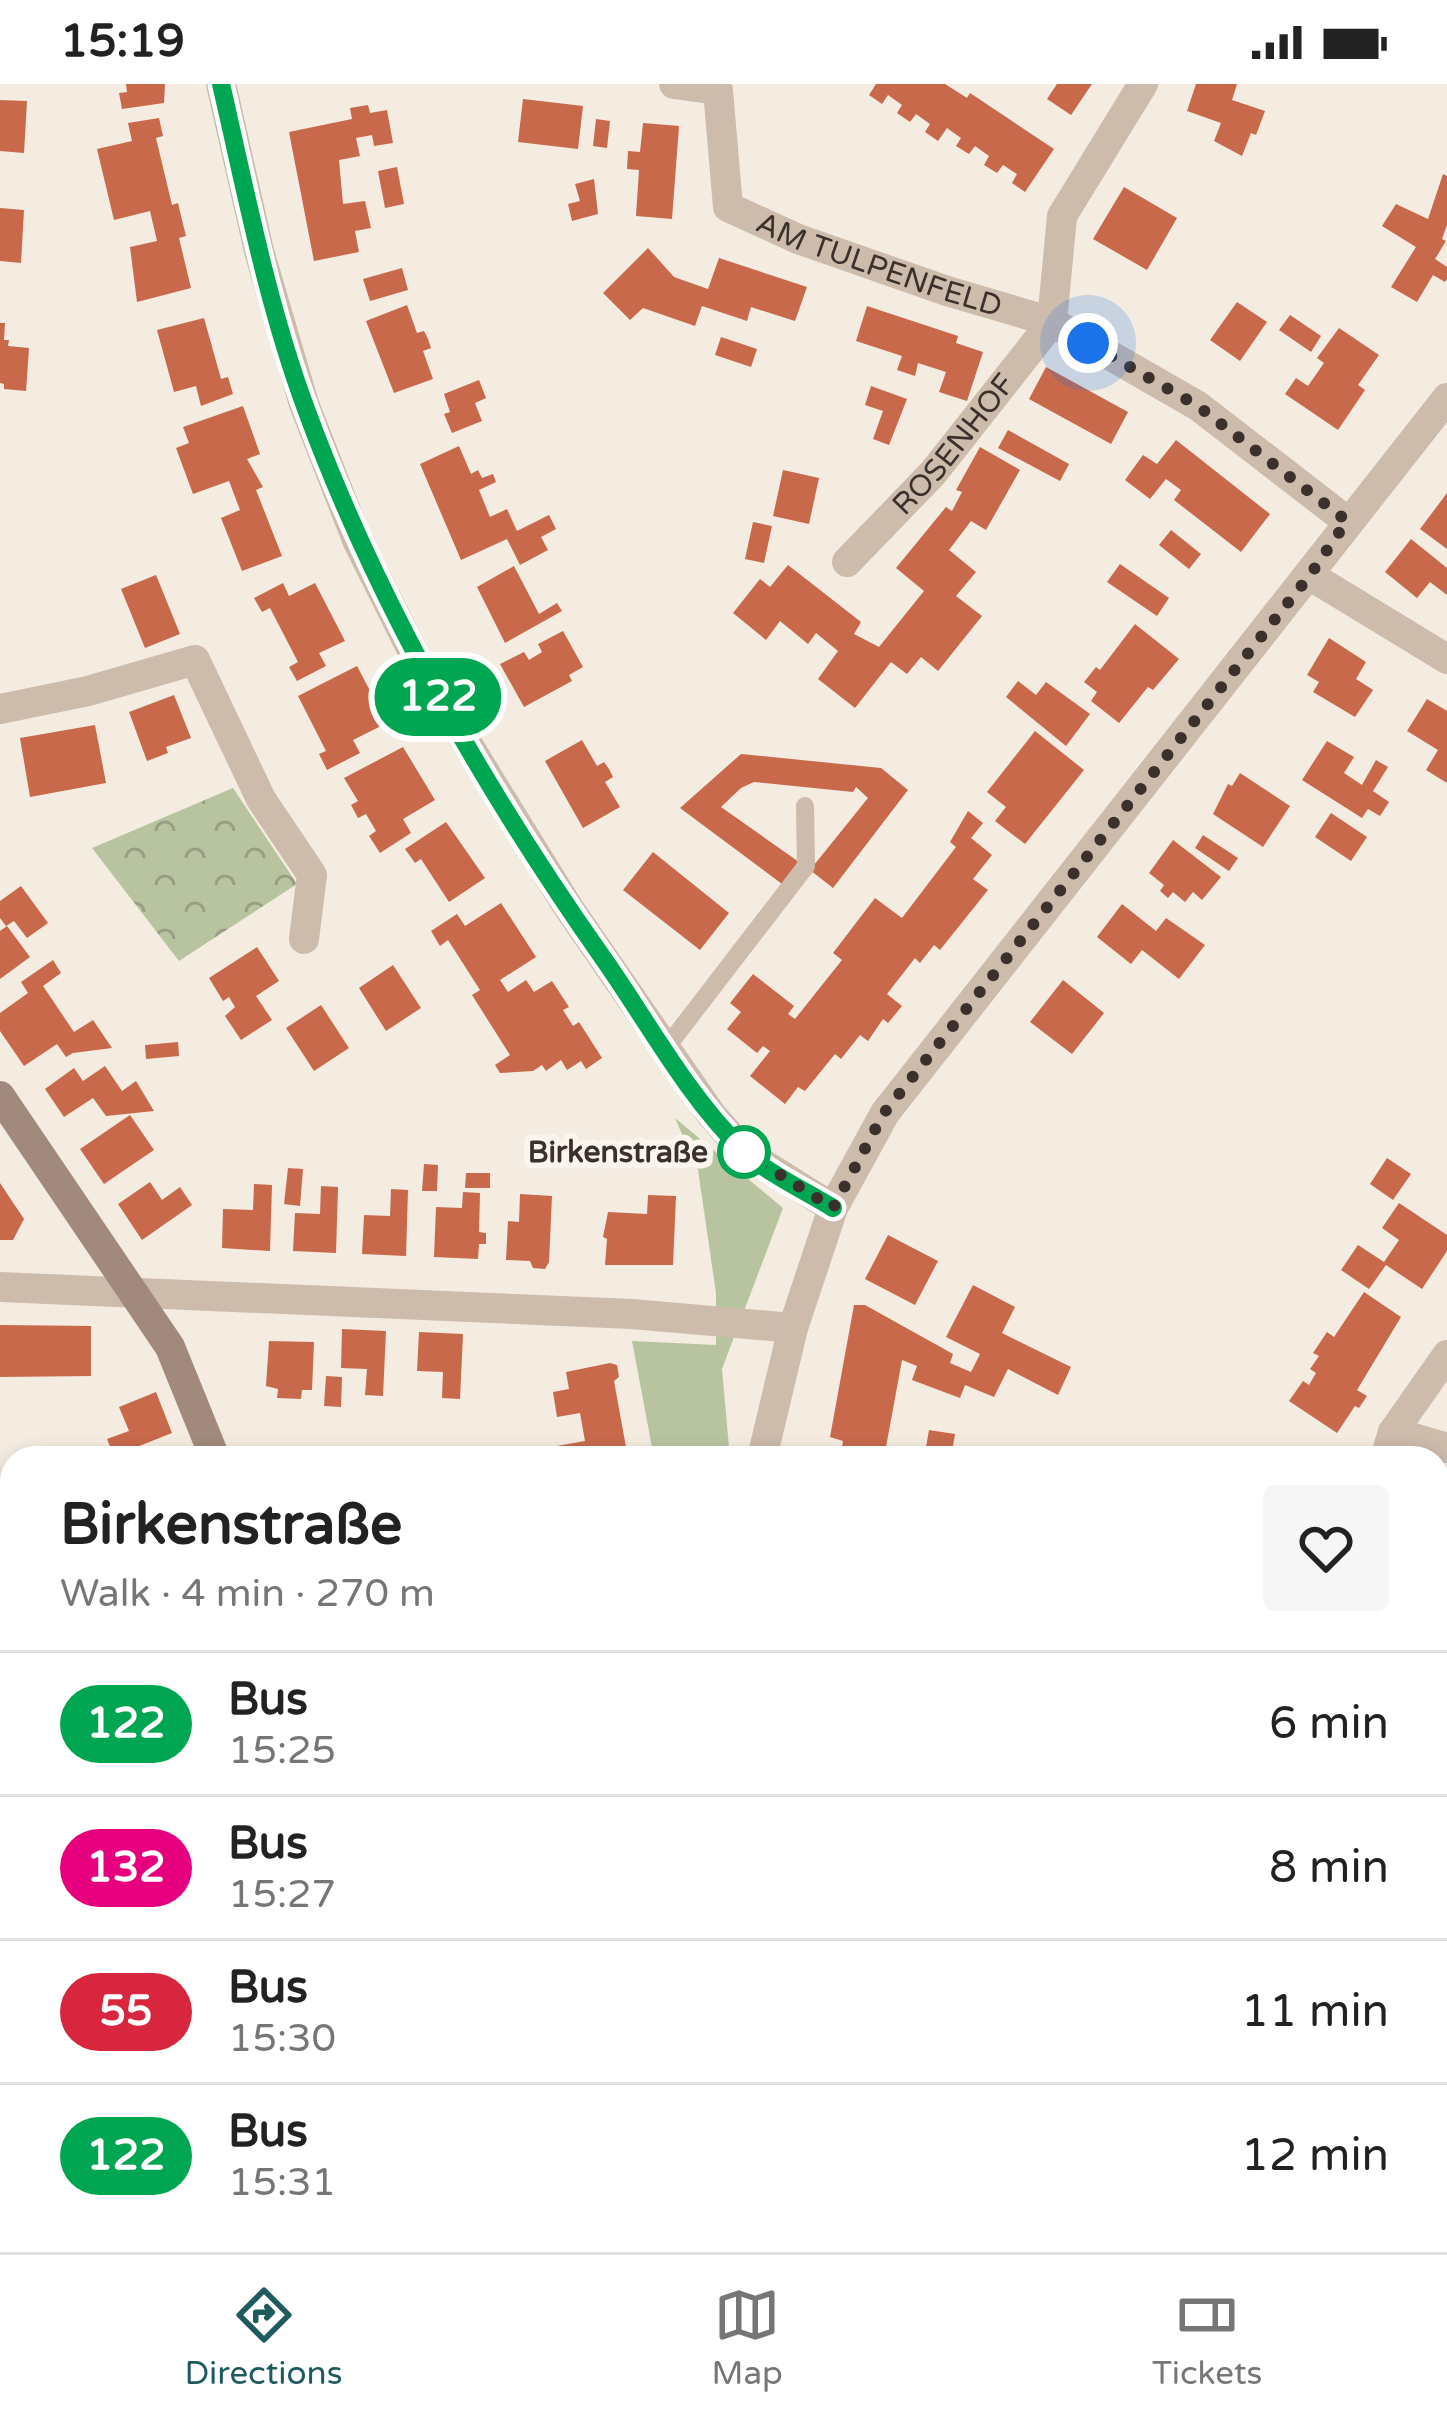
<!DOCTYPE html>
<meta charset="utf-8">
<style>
:root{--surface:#fff;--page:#f6f6f6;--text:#222;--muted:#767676;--line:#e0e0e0;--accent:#1f5a5e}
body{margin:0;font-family:"Varela Round",sans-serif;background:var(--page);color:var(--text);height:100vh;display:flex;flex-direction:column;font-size:45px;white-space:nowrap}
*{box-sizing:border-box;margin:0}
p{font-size:39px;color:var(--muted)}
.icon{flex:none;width:66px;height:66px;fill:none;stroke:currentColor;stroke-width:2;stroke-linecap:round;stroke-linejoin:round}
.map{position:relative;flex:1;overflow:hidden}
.side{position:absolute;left:0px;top:1362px;width:1449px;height:807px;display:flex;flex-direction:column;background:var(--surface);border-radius:36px 36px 0 0;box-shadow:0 6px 18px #0003}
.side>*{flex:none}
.badge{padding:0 24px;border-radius:39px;font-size:42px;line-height:78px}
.you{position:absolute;width:60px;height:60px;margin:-30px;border:9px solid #fff;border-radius:50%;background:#1a73e8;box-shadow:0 0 0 18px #1a73e833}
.map>.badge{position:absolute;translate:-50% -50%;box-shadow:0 0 0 6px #fff}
.round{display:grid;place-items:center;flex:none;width:126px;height:126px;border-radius:12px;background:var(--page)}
.headline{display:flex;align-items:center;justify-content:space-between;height:204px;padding:0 60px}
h1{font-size:57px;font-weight:700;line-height:90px}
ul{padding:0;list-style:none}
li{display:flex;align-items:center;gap:36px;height:144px;padding:0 60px;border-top:3px solid var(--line)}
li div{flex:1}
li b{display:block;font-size:45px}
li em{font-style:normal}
li .badge{min-width:132px;font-weight:700;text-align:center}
.status{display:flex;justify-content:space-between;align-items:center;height:84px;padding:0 60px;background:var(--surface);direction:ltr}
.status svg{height:33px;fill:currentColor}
.menu{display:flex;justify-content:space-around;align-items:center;height:168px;border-top:3px solid var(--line);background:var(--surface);font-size:33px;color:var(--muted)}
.menu a{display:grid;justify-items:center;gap:6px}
.menu .current{color:var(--accent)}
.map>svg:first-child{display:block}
</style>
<div class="status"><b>15:19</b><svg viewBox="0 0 49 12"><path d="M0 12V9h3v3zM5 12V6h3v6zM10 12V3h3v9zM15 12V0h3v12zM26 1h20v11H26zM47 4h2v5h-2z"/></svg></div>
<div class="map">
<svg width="1447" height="2168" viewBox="0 0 1447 2168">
<defs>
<pattern id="park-crowns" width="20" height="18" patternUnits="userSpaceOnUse" patternTransform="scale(3)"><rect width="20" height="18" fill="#b8c4a0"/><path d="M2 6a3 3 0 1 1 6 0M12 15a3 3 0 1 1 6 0" fill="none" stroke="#97a083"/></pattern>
</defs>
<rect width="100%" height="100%" fill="#f4ebe1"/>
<path fill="#b8c4a0" d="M 675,1034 L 783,1124 L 722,1285 L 730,1374 L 654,1374 L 632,1257 L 716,1261 L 716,1209 L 698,1086 Z"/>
<path fill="url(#park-crowns)" d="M 233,704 L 297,800 L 179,877 L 92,764 Z"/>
<g fill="#c8694b">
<path d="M 126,0 L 165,0 L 164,19 L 122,25 L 119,9 L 127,8 Z"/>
<path d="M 876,0 L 945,0 L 967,14 L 970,9 L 1054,65 L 1025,108 L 1012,99 L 1017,90 L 1003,81 L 997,89 L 984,81 L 989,72 L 975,62 L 969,70 L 956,62 L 961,54 L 947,44 L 938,57 L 925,48 L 930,40 L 916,30 L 910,38 L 897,29 L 902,21 L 888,11 L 882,20 L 869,11 Z"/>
<path d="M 1057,0 L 1092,0 L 1071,31 L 1047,15 Z"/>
<path d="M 1196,0 L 1237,0 L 1232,16 L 1265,27 L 1256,51 L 1251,49 L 1242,72 L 1214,57 L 1221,39 L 1187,27 Z"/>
<path d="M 523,15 L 583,22 L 578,65 L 518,58 Z"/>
<path d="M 0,16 L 27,17 L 24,69 L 0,67 Z"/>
<path d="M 368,21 L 370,29 L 387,26 L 393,59 L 374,62 L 372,51 L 356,54 L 360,72 L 339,76 L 343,120 L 365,117 L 371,144 L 355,147 L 359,168 L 314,177 L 289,48 L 352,35 L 350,24 Z"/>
<path d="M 159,34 L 163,52 L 156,54 L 172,121 L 178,119 L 182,136 L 186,152 L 179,154 L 191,204 L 137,218 L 130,163 L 157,157 L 150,127 L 114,136 L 97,65 L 132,57 L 128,39 Z"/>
<path d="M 596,35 L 610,37 L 607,64 L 593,62 Z"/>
<path d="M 643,39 L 679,42 L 672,135 L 636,132 L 639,86 L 627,85 L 628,67 L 640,68 Z"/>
<path d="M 397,83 L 404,120 L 385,124 L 378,87 Z"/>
<path d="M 1443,90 L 1447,92 L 1447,141 L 1442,155 L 1446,157 L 1435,175 L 1447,183 L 1447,195 L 1445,198 L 1433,191 L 1417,218 L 1391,203 L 1416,163 L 1382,142 L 1396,120 L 1428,135 Z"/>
<path d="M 594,95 L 598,130 L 572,137 L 568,120 L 580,117 L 575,100 Z"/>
<path d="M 1124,103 L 1177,134 L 1147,186 L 1093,155 Z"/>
<path d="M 0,124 L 24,126 L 21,179 L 0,177 Z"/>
<path d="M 648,164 L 674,193 L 708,205 L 719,174 L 807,203 L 795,237 L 751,223 L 747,237 L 702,222 L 695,242 L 643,224 L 630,236 L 603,209 Z"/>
<path d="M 402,184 L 408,206 L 370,217 L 363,195 Z"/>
<path d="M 1237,218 L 1267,238 L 1240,277 L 1210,256 Z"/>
<path d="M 407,221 L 417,249 L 424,247 L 428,255 L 431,264 L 423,267 L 433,295 L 394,309 L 366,237 Z"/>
<path d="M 867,222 L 958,252 L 956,259 L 983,268 L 967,317 L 939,308 L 946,288 L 918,279 L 915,292 L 897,286 L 902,272 L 856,257 Z"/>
<path d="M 1290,231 L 1321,252 L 1311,268 L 1279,246 Z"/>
<path d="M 204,234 L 221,295 L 228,293 L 233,310 L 201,322 L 196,302 L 174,308 L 157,246 Z"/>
<path d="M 0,239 L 5,239 L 4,256 L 9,256 L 8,262 L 29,264 L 26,307 L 4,305 L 4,300 L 0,299 Z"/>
<path d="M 1339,244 L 1379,271 L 1358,301 L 1365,306 L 1338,346 L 1285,310 L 1296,294 L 1308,302 L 1324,279 L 1317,274 Z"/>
<path d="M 721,253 L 757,265 L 751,283 L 715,271 Z"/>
<path d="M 1046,283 L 1128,328 L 1111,360 L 1029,315 Z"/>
<path d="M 479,296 L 486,314 L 475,319 L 482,337 L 452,349 L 444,330 L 450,328 L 444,310 Z"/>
<path d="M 871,302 L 907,315 L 889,361 L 873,355 L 883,327 L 865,321 Z"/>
<path d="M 243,322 L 260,370 L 247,375 L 263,403 L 256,406 L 282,472 L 242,487 L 221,434 L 240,426 L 229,397 L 193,410 L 176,364 L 189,359 L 183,343 Z"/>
<path d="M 1008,346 L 1069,380 L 1060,397 L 998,364 Z"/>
<path d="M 1176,356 L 1270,430 L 1241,468 L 1174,416 L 1181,406 L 1166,395 L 1150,415 L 1125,396 L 1143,371 L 1157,380 Z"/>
<path d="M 459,362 L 471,390 L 478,386 L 482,394 L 493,390 L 496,398 L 479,406 L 490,433 L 507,425 L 517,447 L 549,431 L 556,445 L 541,453 L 548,466 L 520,481 L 507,455 L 461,476 L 420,380 Z"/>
<path d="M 980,363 L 1020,386 L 986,446 L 971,437 L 949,466 L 976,488 L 956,512 L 982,532 L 938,587 L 921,573 L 907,590 L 891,578 L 855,624 L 818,595 L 838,567 L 816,549 L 808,560 L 780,537 L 766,556 L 733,529 L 760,495 L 770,503 L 788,481 L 861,538 L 854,550 L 879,563 L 924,507 L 896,484 L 946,423 L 952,427 L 962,408 L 956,406 Z"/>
<path d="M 783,386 L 819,394 L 809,440 L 773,432 Z"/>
<path d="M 1447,409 L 1447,465 L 1420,445 Z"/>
<path d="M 753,438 L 772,442 L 764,479 L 745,475 Z"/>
<path d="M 1171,446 L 1201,470 L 1189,485 L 1159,461 Z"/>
<path d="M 1411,455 L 1447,484 L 1447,511 L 1430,498 L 1417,514 L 1385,488 Z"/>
<path d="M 1120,480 L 1169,514 L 1157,532 L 1107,498 Z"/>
<path d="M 514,482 L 539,530 L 557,519 L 562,527 L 505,559 L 477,503 Z"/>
<path d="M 156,491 L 180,550 L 145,564 L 121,505 Z"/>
<path d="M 283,499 L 289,512 L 315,499 L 345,557 L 319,569 L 326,582 L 297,597 L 289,583 L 298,578 L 270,524 L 262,528 L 254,514 Z"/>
<path d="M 1135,540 L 1179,575 L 1153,606 L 1148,603 L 1119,639 L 1091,617 L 1097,608 L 1084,598 L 1096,583 L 1100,586 Z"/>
<path d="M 563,547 L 583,583 L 569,591 L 572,597 L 524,623 L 500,580 L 524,568 L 529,576 L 542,568 L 538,560 Z"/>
<path d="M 1329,554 L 1366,578 L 1356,595 L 1373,606 L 1355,633 L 1313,608 L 1319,598 L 1307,591 Z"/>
<path d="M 357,582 L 387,639 L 353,656 L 360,669 L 327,686 L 319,670 L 326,667 L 298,612 Z"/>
<path d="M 1018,597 L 1036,611 L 1046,598 L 1090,630 L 1066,662 L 1006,613 Z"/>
<path d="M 174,611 L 191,654 L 166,663 L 168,669 L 147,677 L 129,628 Z"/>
<path d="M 1427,615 L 1447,627 L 1447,699 L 1426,686 L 1438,666 L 1407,647 Z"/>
<path d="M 95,641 L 106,699 L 30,713 L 20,654 Z"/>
<path d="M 1035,647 L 1084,686 L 1025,760 L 995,737 L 1006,723 L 987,708 Z"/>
<path d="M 582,656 L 597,682 L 604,678 L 609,685 L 613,693 L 605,698 L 620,723 L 583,744 L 545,677 Z"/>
<path d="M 1327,657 L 1354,673 L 1344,689 L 1362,701 L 1376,676 L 1388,683 L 1373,707 L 1389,718 L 1380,732 L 1368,725 L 1362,734 L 1302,696 Z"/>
<path d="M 403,663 L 435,716 L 403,735 L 411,749 L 380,769 L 369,752 L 376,747 L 366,730 L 358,734 L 351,721 L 358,717 L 344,694 Z"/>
<path d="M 741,670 L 881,684 L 908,706 L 833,804 L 810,786 L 868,714 L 856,703 L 853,708 L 754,698 L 741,704 L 721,723 L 799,778 L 782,800 L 680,724 Z"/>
<path d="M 1240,689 L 1290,722 L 1263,763 L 1213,730 L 1228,700 L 1232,702 Z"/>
<path d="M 968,727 L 983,739 L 971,754 L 992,771 L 973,795 L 988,806 L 940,866 L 934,861 L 920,879 L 915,874 L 887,910 L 902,922 L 888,939 L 883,935 L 868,957 L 860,951 L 841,975 L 835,970 L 805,1007 L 798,1003 L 785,1020 L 750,992 L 770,967 L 763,962 L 757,969 L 727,945 L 741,928 L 730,919 L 753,890 L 794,922 L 788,930 L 795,935 L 842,876 L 833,869 L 875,814 L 902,834 L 956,763 L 950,758 Z"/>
<path d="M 1331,729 L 1367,753 L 1351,777 L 1315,753 Z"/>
<path d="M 446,738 L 485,794 L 449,818 L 421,775 L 415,779 L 405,765 Z"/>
<path d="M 1203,751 L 1238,774 L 1229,787 L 1195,764 Z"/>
<path d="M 1173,756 L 1221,793 L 1202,816 L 1193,808 L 1185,818 L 1173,808 L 1168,814 L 1160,807 L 1164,801 L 1149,789 Z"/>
<path d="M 653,768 L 729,829 L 700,866 L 623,806 Z"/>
<path d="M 21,802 L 48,839 L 27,854 L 14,837 L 6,842 L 0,834 L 0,817 Z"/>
<path d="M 501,819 L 536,873 L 500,896 L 508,908 L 526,896 L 534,908 L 552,897 L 569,923 L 563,926 L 573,942 L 579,938 L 602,974 L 586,985 L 581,977 L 567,986 L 561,976 L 546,987 L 542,981 L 533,987 L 500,989 L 495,981 L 510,971 L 472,911 L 480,906 L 448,856 L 440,862 L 431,847 L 457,830 L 465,842 Z"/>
<path d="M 1122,820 L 1156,847 L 1166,834 L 1205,861 L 1179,895 L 1142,866 L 1131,880 L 1097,853 Z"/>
<path d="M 7,842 L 30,873 L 0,895 L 0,847 Z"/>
<path d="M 257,863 L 279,897 L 256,912 L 272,936 L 241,956 L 225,932 L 235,923 L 229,913 L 223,917 L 209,894 Z"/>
<path d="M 53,876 L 61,889 L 43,902 L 74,948 L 93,936 L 112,964 L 73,969 L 66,973 L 57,960 L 24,982 L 0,947 L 0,929 L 28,909 L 21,898 Z"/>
<path d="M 393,881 L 421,924 L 386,947 L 359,904 Z"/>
<path d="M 1063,896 L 1104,929 L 1072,970 L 1030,938 Z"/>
<path d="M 321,921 L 349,964 L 314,987 L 286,944 Z"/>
<path d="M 178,958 L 179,972 L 146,975 L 145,961 Z"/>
<path d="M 105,982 L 122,1007 L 136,997 L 154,1027 L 106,1032 L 93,1014 L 64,1033 L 45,1005 L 74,984 L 83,997 Z"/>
<path d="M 130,1031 L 154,1066 L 104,1100 L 80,1065 Z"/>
<path d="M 1387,1074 L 1411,1090 L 1393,1116 L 1370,1100 Z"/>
<path d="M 424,1080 L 438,1081 L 437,1107 L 422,1107 Z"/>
<path d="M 288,1084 L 303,1085 L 300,1122 L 284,1120 Z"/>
<path d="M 466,1089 L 490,1089 L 490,1104 L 465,1104 Z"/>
<path d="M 150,1098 L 162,1116 L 180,1103 L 192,1121 L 142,1156 L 118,1120 Z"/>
<path d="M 0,1099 L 24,1135 L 13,1156 L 0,1156 Z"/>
<path d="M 254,1100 L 272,1101 L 270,1167 L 222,1164 L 223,1125 L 253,1126 Z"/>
<path d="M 321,1102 L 338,1103 L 336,1169 L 293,1167 L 295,1129 L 320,1130 Z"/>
<path d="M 391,1105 L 408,1106 L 406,1172 L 362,1170 L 364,1131 L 390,1132 Z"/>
<path d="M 463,1108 L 480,1109 L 479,1148 L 486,1149 L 486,1160 L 479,1160 L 478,1175 L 434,1173 L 436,1123 L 462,1124 Z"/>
<path d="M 520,1110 L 552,1112 L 549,1178 L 545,1185 L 533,1184 L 530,1177 L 506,1176 L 508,1137 L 519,1138 Z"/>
<path d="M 648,1111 L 676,1112 L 673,1181 L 605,1181 L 607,1155 L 603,1153 L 608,1128 L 647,1130 Z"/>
<path d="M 1399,1119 L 1447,1151 L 1447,1167 L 1422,1205 L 1386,1181 L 1369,1205 L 1341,1186 L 1358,1161 L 1384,1178 L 1399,1156 L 1382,1144 Z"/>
<path d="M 888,1151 L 938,1177 L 915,1221 L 865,1195 Z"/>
<path d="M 973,1201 L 1015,1223 L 1002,1249 L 1071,1283 L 1058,1311 L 1008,1285 L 994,1313 L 965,1301 L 960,1314 L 912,1296 L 917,1282 L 902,1276 L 886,1363 L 925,1369 L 929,1346 L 955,1350 L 951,1374 L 831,1374 L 832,1368 L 841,1369 L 843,1357 L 830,1353 L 854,1221 L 865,1221 L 953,1270 L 950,1279 L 971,1288 L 980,1270 L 946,1253 Z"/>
<path d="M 1364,1208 L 1401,1233 L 1357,1306 L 1367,1312 L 1359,1324 L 1355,1322 L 1337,1349 L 1289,1317 L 1303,1297 L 1309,1301 L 1316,1289 L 1310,1285 L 1319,1272 L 1313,1269 L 1327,1248 L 1334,1253 Z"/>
<path d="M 0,1241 L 91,1242 L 91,1292 L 0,1293 Z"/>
<path d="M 342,1245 L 386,1247 L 383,1312 L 365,1311 L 367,1285 L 341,1284 Z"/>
<path d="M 419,1248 L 463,1250 L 460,1315 L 442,1314 L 443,1288 L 417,1287 Z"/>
<path d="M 269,1257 L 314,1258 L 312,1306 L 302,1306 L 301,1315 L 277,1314 L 278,1305 L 266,1302 Z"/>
<path d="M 610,1279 L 617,1281 L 619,1293 L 614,1297 L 628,1374 L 553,1374 L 551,1363 L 585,1357 L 580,1329 L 557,1333 L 553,1308 L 569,1305 L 566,1288 Z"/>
<path d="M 326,1292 L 342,1293 L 341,1323 L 324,1322 Z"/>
<path d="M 156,1308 L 172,1349 L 114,1372 L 107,1355 L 129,1347 L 119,1323 Z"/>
<path d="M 1437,1396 L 1447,1400 L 1447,1464 L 1437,1487 Z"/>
<path d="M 1437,1495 L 1441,1496 L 1442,1532 L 1447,1532 L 1447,1565 L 1437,1565 Z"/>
<path d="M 1437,1671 L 1445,1671 L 1447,1738 L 1437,1738 Z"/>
<path d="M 1445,1841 L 1447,1946 L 1437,1946 L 1437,1842 Z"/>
<path d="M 1437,1982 L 1447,1982 L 1447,2037 L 1437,2038 Z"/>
<path d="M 0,2043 L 12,2046 L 12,2092 L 0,2087 Z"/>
<path d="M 1447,2067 L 1447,2108 L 1440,2108 L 1437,2068 Z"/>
<path d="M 423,2157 L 452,2157 L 462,2164 L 464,2158 L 495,2168 L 415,2168 Z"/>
<rect x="1029" y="2157" width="121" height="11"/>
<path d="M 1276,2157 L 1321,2157 L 1323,2168 L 1279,2168 Z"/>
</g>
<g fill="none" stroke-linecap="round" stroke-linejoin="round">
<path stroke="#cdbbac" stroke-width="18" d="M 666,964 L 806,782 L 805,722"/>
<g stroke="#cdbbac" stroke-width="30">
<path d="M 221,0 L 259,167 L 304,320 L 358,458 L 423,588 L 568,823 L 711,1030 L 744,1068 L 833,1124"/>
<path id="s1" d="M 674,0 L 718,6 L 728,123 L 798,155 L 947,207 L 1052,238 L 1198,322 L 1347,437"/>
<path id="s2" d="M 847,478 L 933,389 L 1052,238 L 1062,132 L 1143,0"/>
<path d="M 1309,491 L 1447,575"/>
<path d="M 0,625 L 88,607 L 195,576 L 261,715 L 312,791 L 304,855"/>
<path d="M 0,1203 L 632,1230 L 793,1244"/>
<path d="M 1393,1348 L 1447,1364"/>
<path d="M 762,1374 L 793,1244 L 833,1124 L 885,1029 L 1447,314"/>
<path d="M 1385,1374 L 1393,1348 L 1447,1271"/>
<path d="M 0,2130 L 12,2133"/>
<path d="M 1437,2146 L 1447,2145"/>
<path d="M 125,2157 L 177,2168"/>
<path d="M 905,2157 L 909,2168"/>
<path d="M 1371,2157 L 1373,2168"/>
</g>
<g stroke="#a18a7d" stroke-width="30">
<path d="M 0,1012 L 170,1263 L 215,1374"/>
<path d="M 359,2157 L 361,2168"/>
</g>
</g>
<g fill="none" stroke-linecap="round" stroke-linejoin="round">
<g stroke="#fff" stroke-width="27">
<path id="line" d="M 221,0 C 246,108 267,220 306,325 C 378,521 483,703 603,874 C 646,935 688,1013 742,1065 C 766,1089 804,1106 833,1124"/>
</g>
<use href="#line" stroke="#00a651" stroke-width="18"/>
<path stroke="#3b302b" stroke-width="12" stroke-dasharray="0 21.6" d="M 744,1068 L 833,1124 L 884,1029 L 1310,491 L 1347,437 L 1198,322 L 1088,259"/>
</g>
<circle fill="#fff" stroke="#00a651" stroke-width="6" cx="744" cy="1068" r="24"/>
<g text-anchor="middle" stroke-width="12" stroke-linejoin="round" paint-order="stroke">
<g font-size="30" fill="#3b302b" stroke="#fbf5ee">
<text dy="10" stroke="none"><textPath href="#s1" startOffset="324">AM TULPENFELD</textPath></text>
<text dy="10" stroke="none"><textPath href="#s2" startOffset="159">ROSENHOF</textPath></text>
</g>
<g font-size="30" font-weight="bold" fill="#3b302b" stroke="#fbf5ee" text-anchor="end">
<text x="708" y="1078">Birkenstraße</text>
</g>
</g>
</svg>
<div class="you" style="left:1088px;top:259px"></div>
<b class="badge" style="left:438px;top:613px;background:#00a651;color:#fff">122</b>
<section class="side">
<div class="headline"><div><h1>Birkenstraße</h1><p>Walk · 4 min · 270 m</p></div><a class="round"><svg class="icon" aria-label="heart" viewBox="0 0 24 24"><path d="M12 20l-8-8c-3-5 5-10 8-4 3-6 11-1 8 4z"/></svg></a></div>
<ul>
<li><span class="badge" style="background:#00a651;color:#fff">122</span><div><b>Bus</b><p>15:25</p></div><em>6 min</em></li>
<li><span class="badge" style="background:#e6007e;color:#fff">132</span><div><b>Bus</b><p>15:27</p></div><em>8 min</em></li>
<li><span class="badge" style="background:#d7263d;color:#fff">55</span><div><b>Bus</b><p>15:30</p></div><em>11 min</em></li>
<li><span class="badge" style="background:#00a651;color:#fff">122</span><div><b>Bus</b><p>15:31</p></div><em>12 min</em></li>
</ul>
</section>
</div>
<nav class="menu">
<a class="current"><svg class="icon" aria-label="directions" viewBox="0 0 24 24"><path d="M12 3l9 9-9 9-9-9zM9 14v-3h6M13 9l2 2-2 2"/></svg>Directions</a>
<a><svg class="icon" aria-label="map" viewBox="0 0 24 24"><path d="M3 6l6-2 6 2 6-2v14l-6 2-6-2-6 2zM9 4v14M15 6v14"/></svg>Map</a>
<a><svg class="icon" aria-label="tickets" viewBox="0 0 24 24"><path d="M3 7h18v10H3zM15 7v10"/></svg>Tickets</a>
</nav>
